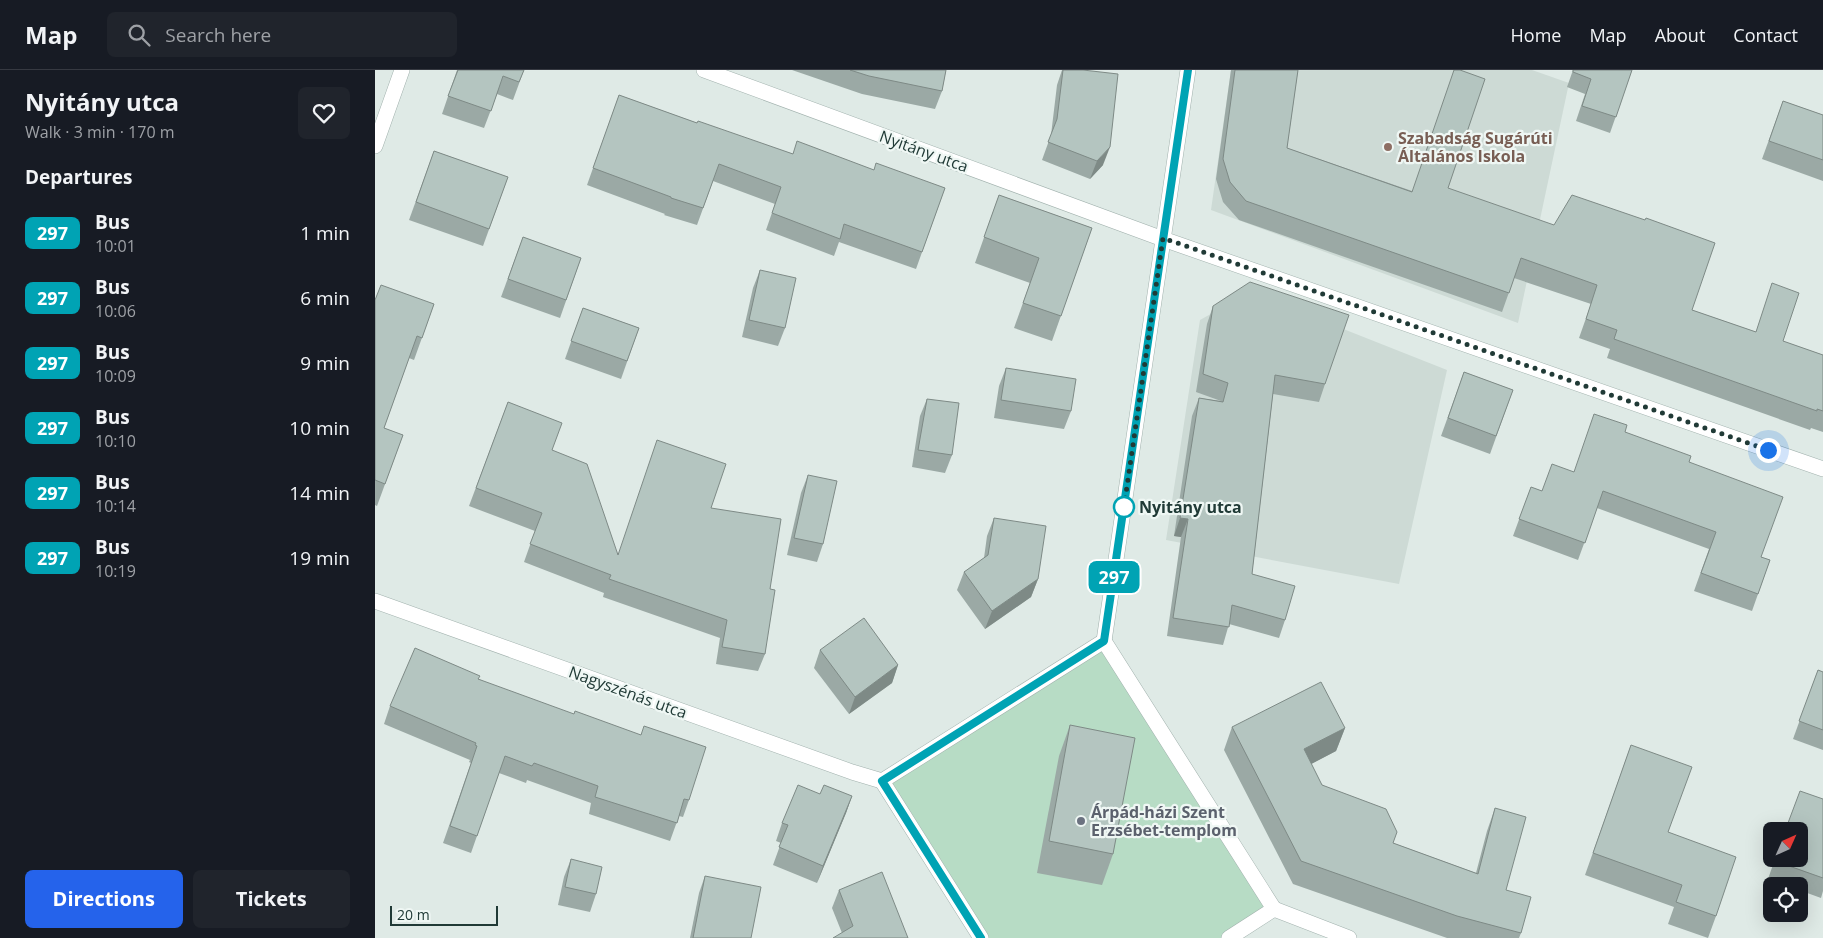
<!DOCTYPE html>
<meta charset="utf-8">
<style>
:root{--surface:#171b24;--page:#20242c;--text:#f1f3f6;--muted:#9ea1a6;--line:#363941;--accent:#2563eb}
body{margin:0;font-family:"Open Sans",sans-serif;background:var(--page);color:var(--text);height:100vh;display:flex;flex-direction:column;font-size:19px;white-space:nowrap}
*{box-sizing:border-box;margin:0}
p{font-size:16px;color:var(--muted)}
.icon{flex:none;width:28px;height:28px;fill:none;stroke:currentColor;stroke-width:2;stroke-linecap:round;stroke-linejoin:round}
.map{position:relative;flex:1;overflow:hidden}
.details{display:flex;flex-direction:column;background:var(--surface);width:375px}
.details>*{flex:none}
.badge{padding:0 10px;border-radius:8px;font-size:18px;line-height:32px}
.needle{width:32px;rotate:45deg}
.fabs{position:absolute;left:1388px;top:752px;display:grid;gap:10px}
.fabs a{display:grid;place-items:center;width:45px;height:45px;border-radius:8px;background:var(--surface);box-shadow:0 5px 20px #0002;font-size:25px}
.scale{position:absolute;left:15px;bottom:12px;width:108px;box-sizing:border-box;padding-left:5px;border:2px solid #203a36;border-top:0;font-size:14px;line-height:18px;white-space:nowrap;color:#203a36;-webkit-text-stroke:4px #eff7f4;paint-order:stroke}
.you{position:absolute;width:25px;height:25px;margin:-12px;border:4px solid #fff;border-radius:50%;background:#1a73e8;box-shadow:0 0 0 8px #1a73e833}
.map>.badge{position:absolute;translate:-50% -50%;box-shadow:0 0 0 2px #fff}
h2{padding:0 25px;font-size:19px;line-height:45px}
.round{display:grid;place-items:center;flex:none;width:52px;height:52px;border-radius:8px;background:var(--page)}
.summary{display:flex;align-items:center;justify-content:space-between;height:85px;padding:0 25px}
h1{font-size:24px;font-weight:700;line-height:38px}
.action{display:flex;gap:10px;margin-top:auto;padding:10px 25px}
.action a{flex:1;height:58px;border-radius:8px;background:var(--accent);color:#fff;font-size:20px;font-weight:700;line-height:58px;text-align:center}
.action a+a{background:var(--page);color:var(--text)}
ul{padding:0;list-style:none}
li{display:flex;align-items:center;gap:15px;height:65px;padding:0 25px}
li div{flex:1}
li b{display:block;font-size:19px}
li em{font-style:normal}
li .badge{min-width:55px;font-weight:700;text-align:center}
header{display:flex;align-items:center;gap:30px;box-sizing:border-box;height:70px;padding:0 25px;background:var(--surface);border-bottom:1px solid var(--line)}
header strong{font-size:24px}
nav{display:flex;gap:28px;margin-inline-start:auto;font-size:18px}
.search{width:350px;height:45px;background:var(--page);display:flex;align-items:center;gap:12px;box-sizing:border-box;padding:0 18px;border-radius:8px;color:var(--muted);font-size:19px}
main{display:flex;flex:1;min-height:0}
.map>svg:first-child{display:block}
</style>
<header>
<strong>Map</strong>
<div class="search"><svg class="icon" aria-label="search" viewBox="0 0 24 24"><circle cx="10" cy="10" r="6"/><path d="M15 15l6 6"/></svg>Search here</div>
<nav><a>Home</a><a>Map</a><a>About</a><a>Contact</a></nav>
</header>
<main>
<section class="details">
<div class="summary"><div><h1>Nyitány utca</h1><p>Walk · 3 min · 170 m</p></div><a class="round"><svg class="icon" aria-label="heart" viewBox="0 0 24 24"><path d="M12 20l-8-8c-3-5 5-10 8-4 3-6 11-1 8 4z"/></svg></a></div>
<h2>Departures</h2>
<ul>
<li><span class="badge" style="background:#00a3b4;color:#fff">297</span><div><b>Bus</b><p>10:01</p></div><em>1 min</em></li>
<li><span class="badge" style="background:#00a3b4;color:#fff">297</span><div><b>Bus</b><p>10:06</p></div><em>6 min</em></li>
<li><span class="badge" style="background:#00a3b4;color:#fff">297</span><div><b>Bus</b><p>10:09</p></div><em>9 min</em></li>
<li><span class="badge" style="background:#00a3b4;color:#fff">297</span><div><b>Bus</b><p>10:10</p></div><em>10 min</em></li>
<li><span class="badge" style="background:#00a3b4;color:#fff">297</span><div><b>Bus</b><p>10:14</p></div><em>14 min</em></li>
<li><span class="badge" style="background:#00a3b4;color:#fff">297</span><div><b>Bus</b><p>10:19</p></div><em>19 min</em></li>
</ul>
<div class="action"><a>Directions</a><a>Tickets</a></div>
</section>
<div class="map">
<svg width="1448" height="868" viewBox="0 0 1448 868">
<rect width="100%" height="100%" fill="#dfeae6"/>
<g fill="#cddad5">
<path d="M 856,0 L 1157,0 L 1194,13 L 1143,253 L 836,140 Z"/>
<path d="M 875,222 L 1072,300 L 1024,514 L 791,470 L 825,250 Z"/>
</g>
<path fill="#b7dcc5" d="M 729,571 L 899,839 L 854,868 L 606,868 L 507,711 Z"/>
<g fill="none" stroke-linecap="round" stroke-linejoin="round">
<g stroke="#a2b2ae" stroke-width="16">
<g id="street">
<path d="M 329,0 L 788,169 L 1448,399"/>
<path d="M 0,76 L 27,0"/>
<path d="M 0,531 L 477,702 L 507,711"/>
<path d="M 729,571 L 813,0"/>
<path d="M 729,571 L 899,839 L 854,868"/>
<path d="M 899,839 L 974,868"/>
<path d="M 606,868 L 507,711 L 729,571"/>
</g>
</g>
<use href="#street" stroke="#fff" stroke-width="15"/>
</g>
<g fill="#9ba9a5">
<path d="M 82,0 L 149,0 L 138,30 L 122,24 L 109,58 L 67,44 Z"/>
<path d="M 417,0 L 571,0 L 567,21 L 560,39 L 487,24 Z"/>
<path d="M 687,0 L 708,0 L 728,95 L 715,109 L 667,90 L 676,65 L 682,15 Z"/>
<path d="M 856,0 L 923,0 L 912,78 L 1037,121 L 1073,118 L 1317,240 L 1448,285 L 1448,362 L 1436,358 L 1435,360 L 1232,288 L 1235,279 L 1204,268 L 1216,234 L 1139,208 L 1127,242 L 864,150 L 848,132 L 841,109 Z"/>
<path d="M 1198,0 L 1257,0 L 1235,63 L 1201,51 L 1210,24 L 1192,17 Z"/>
<path d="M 244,25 L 322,53 L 418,84 L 499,100 L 570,118 L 541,199 L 464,172 L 459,186 L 391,160 L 400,134 L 338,111 L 322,155 L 289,145 L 290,144 L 212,115 Z"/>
<path d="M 1408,31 L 1448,45 L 1448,111 L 1387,89 Z"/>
<path d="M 59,81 L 133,107 L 108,176 L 34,150 Z"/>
<path d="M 624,125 L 717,158 L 677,271 L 639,258 L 655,213 L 600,193 Z"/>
<path d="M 148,167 L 206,188 L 185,248 L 126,227 Z"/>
<path d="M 385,200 L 410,258 L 403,276 L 367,267 L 378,218 Z"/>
<path d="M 0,230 L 59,234 L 39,290 L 34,288 L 9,358 L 28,365 L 2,436 L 0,435 Z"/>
<path d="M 838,236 L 950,314 L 944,332 L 898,324 L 877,504 L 910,550 L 904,568 L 854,554 L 848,575 L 792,566 L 806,467 L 799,466 L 817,346 L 824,328 L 846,331 L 821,322 L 832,254 Z"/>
<path d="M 208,238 L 264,258 L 246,309 L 190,289 Z"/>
<path d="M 631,298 L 696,341 L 689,359 L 619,348 L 624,316 Z"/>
<path d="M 1089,302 L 1138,320 L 1115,384 L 1066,366 Z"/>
<path d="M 552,329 L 577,385 L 570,403 L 537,397 L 545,346 Z"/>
<path d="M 133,332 L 177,380 L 243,484 L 336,438 L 395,519 L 390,584 L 383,601 L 341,594 L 345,568 L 228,527 L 229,523 L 149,492 L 160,461 L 94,436 Z"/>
<path d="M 1250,362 L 1314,392 L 1386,487 L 1395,490 L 1377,541 L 1319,521 L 1334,479 L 1222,438 L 1203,490 L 1138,466 L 1156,417 L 1167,421 L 1199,402 Z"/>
<path d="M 433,405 L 448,474 L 442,492 L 412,485 L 426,423 Z"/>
<path d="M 619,448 L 663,509 L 656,527 L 610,559 L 582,520 L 589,502 L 609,488 L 612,466 Z"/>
<path d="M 445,580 L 523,595 L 517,613 L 474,644 L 439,598 Z"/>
<path d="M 1443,600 L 1448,602 L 1448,680 L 1418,669 Z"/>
<path d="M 104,609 L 314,730 L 308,747 L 304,746 L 295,771 L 214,744 L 216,733 L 152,710 L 151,713 L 124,703 L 96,783 L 68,773 L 96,693 L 94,692 L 95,690 L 9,654 L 15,636 Z"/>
<path d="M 695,655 L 738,784 L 727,815 L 662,803 L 684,686 Z"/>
<path d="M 857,657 L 970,658 L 961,681 L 936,694 L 947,715 L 1018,773 L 1101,803 L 1112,761 L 1120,738 L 1131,820 L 1146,863 L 1144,868 L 1072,868 L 918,814 L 849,680 Z"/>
<path d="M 1256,675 L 1293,762 L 1341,846 L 1333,868 L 1293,854 L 1299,837 L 1210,805 Z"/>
<path d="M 445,724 L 477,726 L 471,743 L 442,813 L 398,795 L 406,773 L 401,771 L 407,753 Z"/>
<path d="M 1448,729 L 1448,821 L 1446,828 L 1424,820 L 1424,816 L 1414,816 L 1393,809 L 1400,789 Z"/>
<path d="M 196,789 L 221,824 L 215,842 L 183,835 L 189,807 Z"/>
<path d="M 330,806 L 376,868 L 315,868 L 324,823 Z"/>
<path d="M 464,820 L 533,868 L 467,863 L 457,838 Z"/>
</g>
<g fill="#7e8a86">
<path d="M 735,77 L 728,95 L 715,109 L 722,91 Z"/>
<path d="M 805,448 L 813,449 L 806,467 L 799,466 Z"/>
<path d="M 663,509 L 656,527 L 610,559 L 617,541 Z"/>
<path d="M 523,595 L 517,613 L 474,644 L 480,627 Z"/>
<path d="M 970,658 L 961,681 L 921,702 L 929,679 Z"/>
<path d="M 477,726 L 471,743 L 442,813 L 448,796 Z"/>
</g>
<g fill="#b4c5c0" stroke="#7e8a86">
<path d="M 83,0 L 149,0 L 144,12 L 128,6 L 116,41 L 73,26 Z"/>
<path d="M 475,0 L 571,0 L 567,21 L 494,6 Z"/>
<path d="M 688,0 L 708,0 L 743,4 L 735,77 L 722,91 L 673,72 L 682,49 Z"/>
<path d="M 860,0 L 923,0 L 912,78 L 1037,122 L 1079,0 L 1085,0 L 1110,9 L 1073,118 L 1179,155 L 1197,125 L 1270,150 L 1271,148 L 1340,173 L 1317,240 L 1381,262 L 1397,213 L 1424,223 L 1408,271 L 1448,285 L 1448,341 L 1442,339 L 1442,341 L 1239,269 L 1242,260 L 1211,249 L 1222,215 L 1146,188 L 1134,223 L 871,131 L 855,112 L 848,89 Z"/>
<path d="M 1198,0 L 1257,0 L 1241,47 L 1207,36 L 1216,9 L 1198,2 Z"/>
<path d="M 244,25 L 322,53 L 323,51 L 418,84 L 422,71 L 499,100 L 501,93 L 570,118 L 547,182 L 469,154 L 465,169 L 397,143 L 406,117 L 344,94 L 328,138 L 296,128 L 296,127 L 218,98 Z"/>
<path d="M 1408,31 L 1448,45 L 1448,90 L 1394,71 Z"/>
<path d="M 59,81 L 133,107 L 114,159 L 41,132 Z"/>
<path d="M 624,125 L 717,158 L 686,246 L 648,233 L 664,188 L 609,167 Z"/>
<path d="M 148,167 L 206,188 L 191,230 L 133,209 Z"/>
<path d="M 385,200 L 421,208 L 410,258 L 374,250 Z"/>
<path d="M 875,212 L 974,245 L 950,314 L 900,305 L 877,504 L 920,516 L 910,550 L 857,535 L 854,557 L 798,548 L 813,449 L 805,448 L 824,328 L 848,332 L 853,313 L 828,304 L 838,236 Z"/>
<path d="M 6,215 L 59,234 L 47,268 L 42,266 L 9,358 L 28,365 L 10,414 L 0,410 L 0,230 Z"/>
<path d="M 208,238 L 264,258 L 252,291 L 196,271 Z"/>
<path d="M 631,298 L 701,309 L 696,341 L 626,330 Z"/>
<path d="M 1089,302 L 1138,320 L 1121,366 L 1073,348 Z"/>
<path d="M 552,329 L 584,333 L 577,385 L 543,380 Z"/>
<path d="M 133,332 L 187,353 L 177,380 L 212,394 L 243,485 L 282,370 L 351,394 L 336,438 L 406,449 L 395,519 L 400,520 L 390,584 L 347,577 L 352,550 L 234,509 L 236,505 L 155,474 L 167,443 L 101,418 Z"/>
<path d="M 1219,344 L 1252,355 L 1250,362 L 1316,386 L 1314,392 L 1408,427 L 1386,487 L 1395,490 L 1383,524 L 1326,503 L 1341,462 L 1228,421 L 1210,473 L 1144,449 L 1156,417 L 1167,421 L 1177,394 L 1199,402 Z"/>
<path d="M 433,405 L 462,411 L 448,474 L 419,468 Z"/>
<path d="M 619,448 L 671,456 L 663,509 L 617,541 L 589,502 L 613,485 Z"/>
<path d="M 489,548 L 523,595 L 480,627 L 445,580 Z"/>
<path d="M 40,578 L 105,606 L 103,609 L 199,644 L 200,641 L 266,665 L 269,656 L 331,677 L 314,730 L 309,729 L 302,753 L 220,727 L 223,716 L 159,693 L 157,696 L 130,686 L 102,766 L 75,756 L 102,676 L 100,675 L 101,673 L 15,636 Z"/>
<path d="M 1443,600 L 1448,602 L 1448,660 L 1424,651 Z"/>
<path d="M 946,612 L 970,658 L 929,679 L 947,715 L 1011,739 L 1022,762 L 1018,773 L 1103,804 L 1120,738 L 1151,747 L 1131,820 L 1156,827 L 1146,863 L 1082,846 L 926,791 L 857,657 Z"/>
<path d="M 695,655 L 760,668 L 738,784 L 674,771 Z"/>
<path d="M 1256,675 L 1317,697 L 1293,762 L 1361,787 L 1341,846 L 1301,832 L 1307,815 L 1218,783 Z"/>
<path d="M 423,715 L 445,724 L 449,715 L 477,726 L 448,796 L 404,777 L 413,755 L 407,753 Z"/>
<path d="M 1425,721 L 1448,729 L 1448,808 L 1400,791 L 1401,789 L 1424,789 L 1424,761 L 1410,761 Z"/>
<path d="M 196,789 L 227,797 L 221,824 L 190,817 Z"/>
<path d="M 507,802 L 533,868 L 458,868 L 478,856 L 464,820 Z"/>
<path d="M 330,806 L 386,817 L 376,868 L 318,868 Z"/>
</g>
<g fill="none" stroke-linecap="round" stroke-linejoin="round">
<g stroke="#fff" stroke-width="11">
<path id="line" d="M 606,868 L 507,711 L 729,571 L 813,0"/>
</g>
<use href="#line" stroke="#00a3b4" stroke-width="8"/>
<path stroke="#203a36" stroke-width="5" stroke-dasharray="0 9" d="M 749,437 L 788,168 L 1393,380"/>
</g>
<circle fill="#8d6e63" stroke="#eff7f4" stroke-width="2" cx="1013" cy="77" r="5"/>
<circle fill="#fff" stroke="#00a3b4" stroke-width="2.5" cx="749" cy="437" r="10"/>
<circle fill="#6b7280" stroke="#eff7f4" stroke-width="2" cx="706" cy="751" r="5"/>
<g text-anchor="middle" stroke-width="4.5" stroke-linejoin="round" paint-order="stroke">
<g font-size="16" font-weight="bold" fill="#785e54" stroke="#eff7f4" text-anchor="start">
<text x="1023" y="74">Szabadság Sugárúti<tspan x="1023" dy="18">Általános Iskola</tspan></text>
</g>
<g font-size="16" fill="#203a36" stroke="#eff7f4">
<text transform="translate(549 81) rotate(20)" y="6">Nyitány utca</text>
<text transform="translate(253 622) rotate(20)" y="6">Nagyszénás utca</text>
</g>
<g font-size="16" font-weight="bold" fill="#203a36" stroke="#eff7f4" text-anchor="start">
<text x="764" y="443">Nyitány utca</text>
</g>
<g font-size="16" font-weight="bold" fill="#5b616d" stroke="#eff7f4" text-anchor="start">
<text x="716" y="748">Árpád-házi Szent<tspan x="716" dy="18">Erzsébet-templom</tspan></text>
</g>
</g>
</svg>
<div class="fabs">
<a><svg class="needle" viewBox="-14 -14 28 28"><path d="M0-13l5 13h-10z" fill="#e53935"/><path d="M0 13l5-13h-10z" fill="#9ea1a6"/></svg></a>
<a><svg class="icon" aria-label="locate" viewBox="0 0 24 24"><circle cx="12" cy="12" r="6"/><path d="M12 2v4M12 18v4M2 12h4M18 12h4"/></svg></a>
</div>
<div class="scale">20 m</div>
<div class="you" style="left:1393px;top:380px"></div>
<b class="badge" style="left:739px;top:507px;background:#00a3b4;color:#fff">297</b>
</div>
</main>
